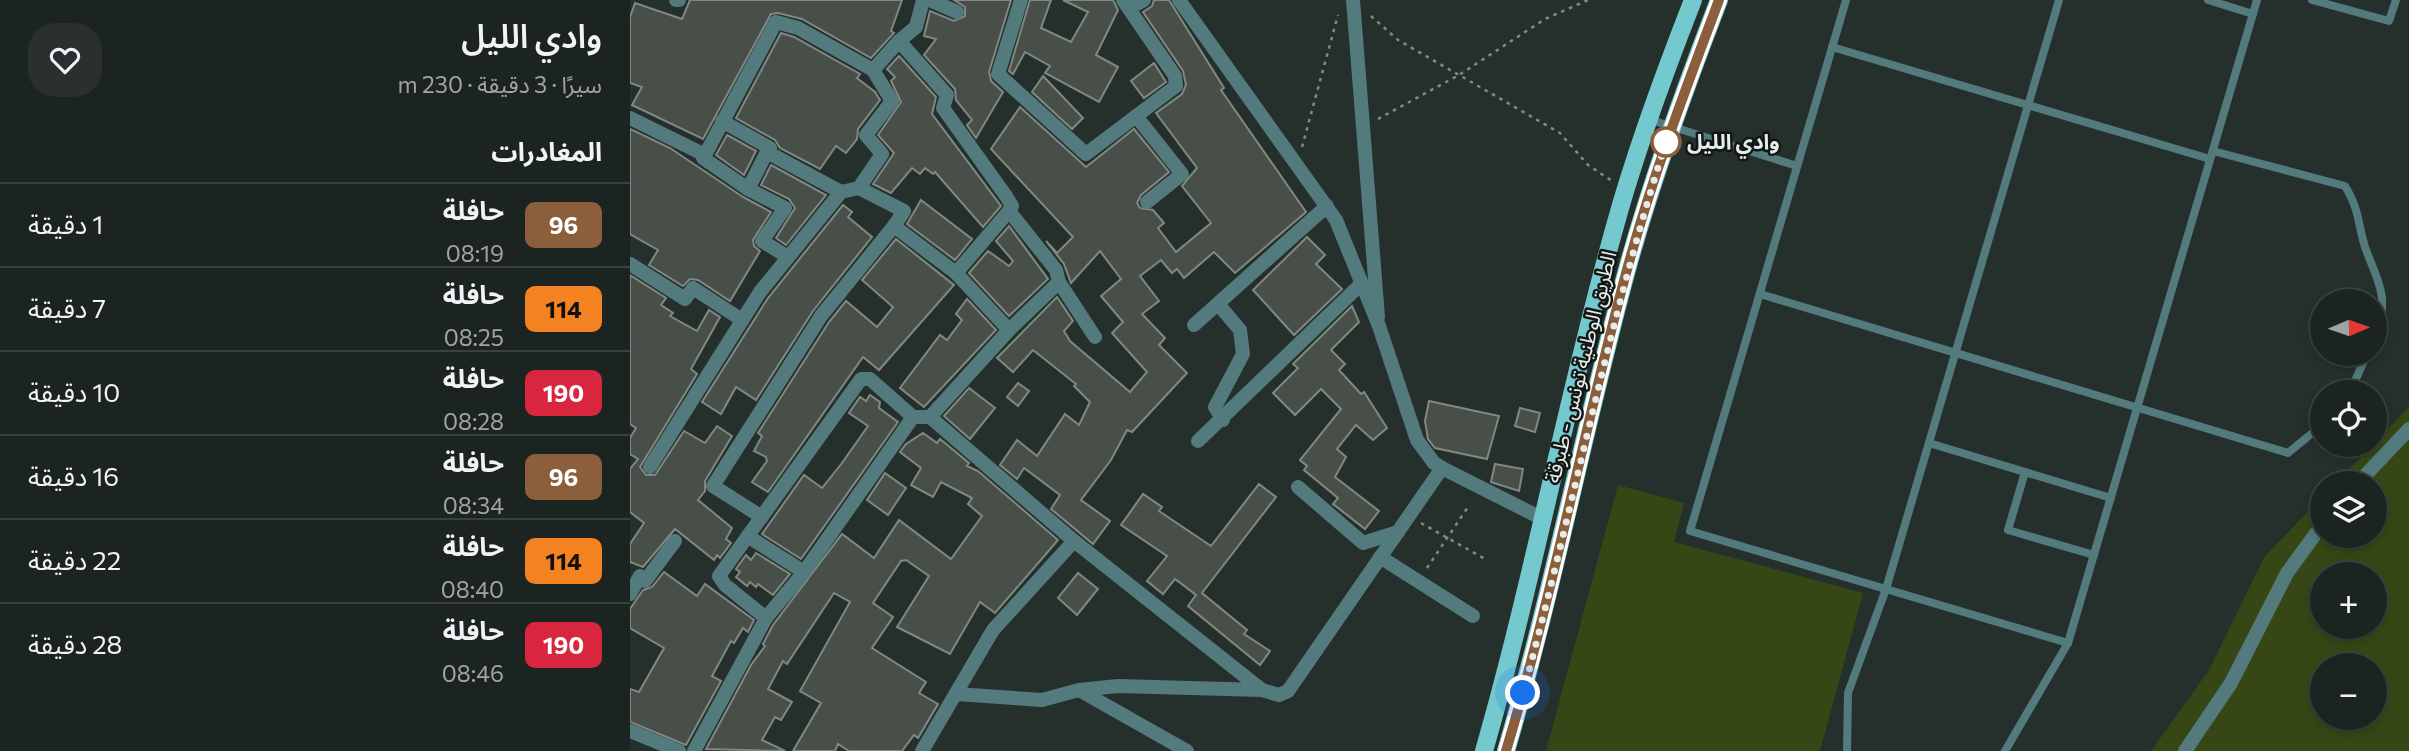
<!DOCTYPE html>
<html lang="ar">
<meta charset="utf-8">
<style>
:root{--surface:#1c2422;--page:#29302f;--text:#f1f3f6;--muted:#a0a4a5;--line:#3a4140}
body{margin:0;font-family:Commissioner,"Noto Sans Arabic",sans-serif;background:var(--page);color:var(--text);direction:rtl;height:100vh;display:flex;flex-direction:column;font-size:26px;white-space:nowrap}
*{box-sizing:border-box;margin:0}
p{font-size:23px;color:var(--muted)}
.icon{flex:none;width:38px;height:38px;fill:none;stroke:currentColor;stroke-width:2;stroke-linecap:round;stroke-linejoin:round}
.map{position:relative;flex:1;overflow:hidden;direction:ltr}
.sheet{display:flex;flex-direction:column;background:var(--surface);width:630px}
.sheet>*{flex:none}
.badge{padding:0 14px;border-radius:10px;font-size:24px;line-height:46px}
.needle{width:46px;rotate:88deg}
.controls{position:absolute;left:1680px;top:289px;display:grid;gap:14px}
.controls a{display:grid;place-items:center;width:77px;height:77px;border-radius:50%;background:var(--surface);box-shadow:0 4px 10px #0003,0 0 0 2px var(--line);font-size:35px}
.you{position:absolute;width:35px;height:35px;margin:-18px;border:5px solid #fff;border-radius:50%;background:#1a73e8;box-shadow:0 0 0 10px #1a73e833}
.map>.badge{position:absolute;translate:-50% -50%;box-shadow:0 0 0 4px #fff}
h2{padding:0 28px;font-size:26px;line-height:63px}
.round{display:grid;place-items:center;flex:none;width:74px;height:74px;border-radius:28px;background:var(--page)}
.summary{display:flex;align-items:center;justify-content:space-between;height:119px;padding:0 28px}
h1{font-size:33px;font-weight:600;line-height:52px}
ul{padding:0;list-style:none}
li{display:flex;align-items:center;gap:21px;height:84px;padding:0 28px;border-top:2px solid var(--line)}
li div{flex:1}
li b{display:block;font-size:26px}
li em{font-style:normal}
li .badge{min-width:77px;font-weight:700;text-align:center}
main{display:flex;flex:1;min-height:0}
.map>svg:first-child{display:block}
</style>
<main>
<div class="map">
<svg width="1779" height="751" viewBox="0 0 1779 751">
<rect width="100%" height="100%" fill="#25302d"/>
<g fill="#364715" fill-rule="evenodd">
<path d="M 1779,407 L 1779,751 L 1521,751 L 1579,670 L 1635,556 L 1692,497 L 1692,536 L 1745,536 L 1745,483 L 1706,483 ZM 1692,574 L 1745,574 L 1745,626 L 1692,626 ZM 1692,665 L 1745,665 L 1745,718 L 1692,718 Z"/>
<path d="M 988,485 L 1054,503 L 1044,542 L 1233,593 L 1190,751 L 916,751 Z"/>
</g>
<g fill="#474f48" stroke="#808981" stroke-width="2">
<path d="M 60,0 L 272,0 L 261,31 L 264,33 L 241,58 L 172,19 L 148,13 L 141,14 L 73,139 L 2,105 L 12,87 L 0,83 L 0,17 L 5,3 L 52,19 Z"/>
<path d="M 324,0 L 381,0 L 359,72 L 361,81 L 373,92 L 346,138 L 337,125 L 342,120 L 326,100 L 325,89 L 294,55 L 306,39 L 294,36 L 300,11 L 324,21 L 335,16 L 335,7 Z"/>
<path d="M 400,0 L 421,0 L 411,28 L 441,42 L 458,12 L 433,0 L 483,0 L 488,10 L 466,55 L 488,67 L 469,102 L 415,73 L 420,66 L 395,52 L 383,74 L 379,71 Z"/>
<path d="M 524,0 L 539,0 L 594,88 L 591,90 L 676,212 L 605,273 L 584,252 L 554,278 L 547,269 L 542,273 L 531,260 L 510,276 L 529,301 L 512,314 L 535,338 L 529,345 L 557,373 L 502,432 L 497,430 L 481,460 L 451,500 L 480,521 L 463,544 L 421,509 L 430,495 L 394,468 L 387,479 L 370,465 L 387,440 L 407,456 L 435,414 L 449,425 L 460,402 L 444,386 L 446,384 L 403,350 L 383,372 L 367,358 L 427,297 L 443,321 L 434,331 L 440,341 L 500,392 L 517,372 L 482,333 L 493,322 L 471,296 L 491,279 L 470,251 L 441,283 L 434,264 L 416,241 L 427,253 L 443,237 L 361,149 L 390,107 L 456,167 L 504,129 L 539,172 L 511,195 L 507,203 L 510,208 L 523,210 L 534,223 L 528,228 L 546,252 L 581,223 L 552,186 L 567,168 L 526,113 L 552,94 L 556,85 L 553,71 L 513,12 L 522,6 Z"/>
<path d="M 151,33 L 164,37 L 230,74 L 227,78 L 245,92 L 250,100 L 228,129 L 227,139 L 216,153 L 206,146 L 190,169 L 150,148 L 145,140 L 106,118 Z"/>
<path d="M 269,56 L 306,97 L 302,114 L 371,206 L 353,227 L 305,172 L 303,174 L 295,168 L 290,174 L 282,168 L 261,193 L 243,184 L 264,153 L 248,135 L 271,102 L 261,81 L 265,77 L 257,69 Z"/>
<path d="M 524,63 L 536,82 L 514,98 L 501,81 Z"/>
<path d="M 413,76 L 453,118 L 442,129 L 402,92 Z"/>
<path d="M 0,129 L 40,148 L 113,197 L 141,212 L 123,240 L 124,246 L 130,251 L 100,301 L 68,280 L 60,279 L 53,286 L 19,265 L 28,250 L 0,234 Z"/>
<path d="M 97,135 L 126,151 L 114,175 L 86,155 Z"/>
<path d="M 141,165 L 196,195 L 156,245 L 146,238 L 165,208 L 159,199 L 131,185 Z"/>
<path d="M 291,200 L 342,239 L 325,260 L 277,224 Z"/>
<path d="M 213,205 L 222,212 L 218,217 L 242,237 L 183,311 L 126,400 L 106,387 L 91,414 L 72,402 L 138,298 Z"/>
<path d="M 379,226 L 418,279 L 379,316 L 339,273 L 358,251 L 379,266 L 383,261 L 366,241 Z"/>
<path d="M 677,237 L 695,255 L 686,264 L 712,289 L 664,335 L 623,290 Z"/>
<path d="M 266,239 L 324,285 L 249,370 L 233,357 L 138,492 L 122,482 L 137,461 L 136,457 L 124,451 L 132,436 L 128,433 L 199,322 L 216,301 L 247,327 L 263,307 L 232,280 Z"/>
<path d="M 0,275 L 36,298 L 31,305 L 43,313 L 40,316 L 67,331 L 79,310 L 90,317 L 61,369 L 67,374 L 10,467 L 16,475 L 25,475 L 54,431 L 75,443 L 87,426 L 102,436 L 75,481 L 75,491 L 68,500 L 102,528 L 96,539 L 101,543 L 90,558 L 87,555 L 84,560 L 45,529 L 13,567 L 0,562 L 0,544 L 14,523 L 0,512 L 0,469 L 8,459 L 0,454 L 0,438 L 6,428 L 0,424 Z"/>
<path d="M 337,299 L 366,330 L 294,407 L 270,388 L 310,335 L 317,340 L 332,320 L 326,314 Z"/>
<path d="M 722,306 L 729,322 L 701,350 L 715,364 L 709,370 L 731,394 L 734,392 L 757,428 L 743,440 L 726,425 L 707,449 L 716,457 L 705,477 L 749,511 L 735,529 L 703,504 L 708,498 L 674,470 L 677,466 L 670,460 L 711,409 L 691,389 L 665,415 L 643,393 L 668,368 L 663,364 Z"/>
<path d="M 388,383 L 399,391 L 388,406 L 377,397 Z"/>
<path d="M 339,388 L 365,408 L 340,439 L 314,416 Z"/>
<path d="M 240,395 L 250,402 L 249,408 L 268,422 L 171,559 L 132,534 L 174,475 L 192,488 L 212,463 L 238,426 L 219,413 L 230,397 L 236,401 Z"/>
<path d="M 799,401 L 869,416 L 857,459 L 805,448 L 798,439 L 795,421 Z"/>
<path d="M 890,408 L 910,413 L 905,432 L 885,426 Z"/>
<path d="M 293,433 L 307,443 L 310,439 L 339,463 L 337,466 L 348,471 L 428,540 L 365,613 L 350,602 L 320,654 L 267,627 L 299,576 L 276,560 L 271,561 L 243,603 L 263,617 L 242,648 L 296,682 L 289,693 L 308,704 L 288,738 L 284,735 L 272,751 L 219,751 L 208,744 L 205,751 L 163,751 L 191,703 L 170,691 L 220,602 L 204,593 L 157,664 L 153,661 L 138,689 L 162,702 L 151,720 L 145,717 L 132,740 L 155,751 L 76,749 L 121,665 L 135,646 L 133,644 L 143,625 L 212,534 L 244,558 L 269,520 L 321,559 L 352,516 L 338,504 L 342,498 L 311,482 L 303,497 L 281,485 L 291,468 L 270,452 L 276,444 Z"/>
<path d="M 865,464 L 893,469 L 889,491 L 861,482 Z"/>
<path d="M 255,473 L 276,488 L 258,515 L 237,500 Z"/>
<path d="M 629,484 L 646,497 L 572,593 L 617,630 L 614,634 L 640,651 L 630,665 L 558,606 L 566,595 L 545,579 L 533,594 L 517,581 L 537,556 L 491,525 L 513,494 L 532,507 L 529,511 L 581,546 Z"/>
<path d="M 126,553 L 160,574 L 143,595 L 128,584 L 126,587 L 120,582 L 117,586 L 106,577 L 110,572 L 106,569 L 116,555 L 121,560 Z"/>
<path d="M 34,572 L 67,596 L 75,584 L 124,620 L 118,632 L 113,628 L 104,643 L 101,641 L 82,676 L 91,681 L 56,745 L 0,722 L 0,689 L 9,692 L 34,648 L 0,628 L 0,609 L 13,590 L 22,587 Z"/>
<path d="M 448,573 L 468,589 L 447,615 L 428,598 Z"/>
</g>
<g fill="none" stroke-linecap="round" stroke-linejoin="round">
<g stroke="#818a87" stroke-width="2.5" stroke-dasharray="3.5 5" stroke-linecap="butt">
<path d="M 741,16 L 768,40 L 930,133 L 958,165 L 982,181"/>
<path d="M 748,119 L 829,75 L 915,19 L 958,0"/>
<path d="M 672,147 L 708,15"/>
<path d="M 791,523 L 855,559"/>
<path d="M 797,568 L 838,507"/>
</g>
<g stroke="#537b7d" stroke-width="8">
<path d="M 1216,0 L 1060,531 L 1438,643 L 1627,0"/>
<path d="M 1578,0 L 1623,14"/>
<path d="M 1682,0 L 1759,21 L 1766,0"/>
<path d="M 1202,47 L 1580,159"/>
<path d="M 1018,119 L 1167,166"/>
<path d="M 1583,151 L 1715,186 C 1730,211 1727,221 1735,247 C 1747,281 1761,297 1745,334"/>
<path d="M 1130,294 L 1658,453 L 1692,425"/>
<path d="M 1720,392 L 1737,354"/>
<path d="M 1299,443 L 1481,498"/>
<path d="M 1395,472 L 1378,530 L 1464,555"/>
<path d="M 1217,751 L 1218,693 L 1256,589 L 1429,0"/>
<path d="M 1375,751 L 1438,643"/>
</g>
<g stroke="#537b7d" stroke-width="14">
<path d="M 46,0 L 49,0"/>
<path d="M 300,0 L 327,12"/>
<path d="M 391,0 L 368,74 L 456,154 L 546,86 L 545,76 L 493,0"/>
<path d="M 549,0 L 706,220 L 749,326 L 787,440 L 804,463 L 812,468 L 913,519"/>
<path d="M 723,0 L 748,317"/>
<path d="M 499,8 L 514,0"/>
<path d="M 269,41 L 286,27 L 293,0"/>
<path d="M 506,116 L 552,174 L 517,202"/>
<path d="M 0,118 L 75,155 L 146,22 L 168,28 L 243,70 L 269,41 L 317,95 L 313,108 L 376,196 L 382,206 L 379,211 L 426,270 L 429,282"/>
<path d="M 92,121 L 140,148 L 137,152 L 211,192"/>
<path d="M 75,155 L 73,158 L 118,189 L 137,152"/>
<path d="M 229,188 L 252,154 L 236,135 L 262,101 L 243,70"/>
<path d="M 118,189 L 155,208 L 132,241 L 158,257"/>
<path d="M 0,264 L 55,299 L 63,288 L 112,320"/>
<path d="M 326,273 L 379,211"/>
<path d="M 588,304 L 610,330 L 613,354 L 585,407 L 593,420"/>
<path d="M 564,325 L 697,206"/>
<path d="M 300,417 L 444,541"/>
<path d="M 568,441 L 730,285"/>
<path d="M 20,467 L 130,292 L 211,192 L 229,188 L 274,211 L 264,226 L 326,273 L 379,330"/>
<path d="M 1728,483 L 1779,429"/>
<path d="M 668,487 L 733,543 L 768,532"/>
<path d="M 132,517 L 83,486 L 191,316 L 264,226"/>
<path d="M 119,537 L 174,572 L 283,417 L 300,417 L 379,330 L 429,282 L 465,337"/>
<path d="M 750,557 L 843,616"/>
<path d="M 0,594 L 10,576 L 15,581 L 45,541"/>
<path d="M 136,618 L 174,572"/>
<path d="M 449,690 L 557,751"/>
<path d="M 326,694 L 412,700 L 449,690 L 488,686 L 632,690"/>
<path d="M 0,731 L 49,751"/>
<path d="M 64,751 L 136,618 L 95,585 L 89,576 L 231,379 L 240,379 L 283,417"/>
<path d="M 292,751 L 363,630 L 444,541 L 632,690 L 649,695 L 658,691 L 812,468"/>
<path d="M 1555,751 L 1601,683 L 1657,573 L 1692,525"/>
</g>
<g stroke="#73c9ce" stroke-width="18">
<path d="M 854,751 C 904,577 936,400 985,226 C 1006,149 1034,74 1063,0"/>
<path d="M 876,751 C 923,591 954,427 998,266 C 1023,176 1055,88 1089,0"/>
</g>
</g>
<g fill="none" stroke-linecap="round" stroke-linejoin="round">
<g stroke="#fff" stroke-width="16">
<path id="line" d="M 876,751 C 924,591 954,427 998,266 C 1023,175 1056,88 1089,0"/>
</g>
<use href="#line" stroke="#8b5e3c" stroke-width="10"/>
<path stroke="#e5ecea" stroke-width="7" stroke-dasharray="0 12.6" d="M 893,693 C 943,510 978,323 1036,142"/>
</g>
<circle fill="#fff" stroke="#8b5e3c" stroke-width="3.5" cx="1036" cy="142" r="14"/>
<g text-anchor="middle" stroke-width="5" stroke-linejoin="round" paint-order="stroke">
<g font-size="21" font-weight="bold" fill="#e5ecea" stroke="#121615" text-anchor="start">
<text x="1057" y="149">وادي الليل</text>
</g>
<g font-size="21" fill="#e5ecea" stroke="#121615">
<text transform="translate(951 367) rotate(-76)" y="7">الطريق الوطنية تونس - طبرقة</text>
</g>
</g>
</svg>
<div class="controls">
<a><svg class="needle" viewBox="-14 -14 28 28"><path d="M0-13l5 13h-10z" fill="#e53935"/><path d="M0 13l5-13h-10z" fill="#a0a4a5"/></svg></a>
<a><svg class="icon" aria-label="locate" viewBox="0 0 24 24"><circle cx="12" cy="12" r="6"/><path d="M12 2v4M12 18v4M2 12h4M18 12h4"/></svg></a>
<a><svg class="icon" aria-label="layers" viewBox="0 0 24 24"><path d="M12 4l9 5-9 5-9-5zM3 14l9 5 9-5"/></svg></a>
<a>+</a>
<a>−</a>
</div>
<div class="you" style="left:893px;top:693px"></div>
</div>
<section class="sheet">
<div class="summary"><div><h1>وادي الليل</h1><p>سيرًا · 3 دقيقة · 230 m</p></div><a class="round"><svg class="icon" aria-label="heart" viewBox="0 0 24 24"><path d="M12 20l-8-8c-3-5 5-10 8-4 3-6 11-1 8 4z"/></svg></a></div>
<h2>المغادرات</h2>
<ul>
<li><span class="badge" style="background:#8b5e3c;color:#fff">96</span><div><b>حافلة</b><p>08:19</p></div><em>1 دقيقة</em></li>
<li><span class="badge" style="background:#f58220;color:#111">114</span><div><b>حافلة</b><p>08:25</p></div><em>7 دقيقة</em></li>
<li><span class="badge" style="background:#d7263d;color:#fff">190</span><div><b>حافلة</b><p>08:28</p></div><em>10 دقيقة</em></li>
<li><span class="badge" style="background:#8b5e3c;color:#fff">96</span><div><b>حافلة</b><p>08:34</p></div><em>16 دقيقة</em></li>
<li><span class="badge" style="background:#f58220;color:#111">114</span><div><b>حافلة</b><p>08:40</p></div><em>22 دقيقة</em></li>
<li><span class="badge" style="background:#d7263d;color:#fff">190</span><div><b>حافلة</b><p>08:46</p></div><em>28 دقيقة</em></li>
</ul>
</section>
</main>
